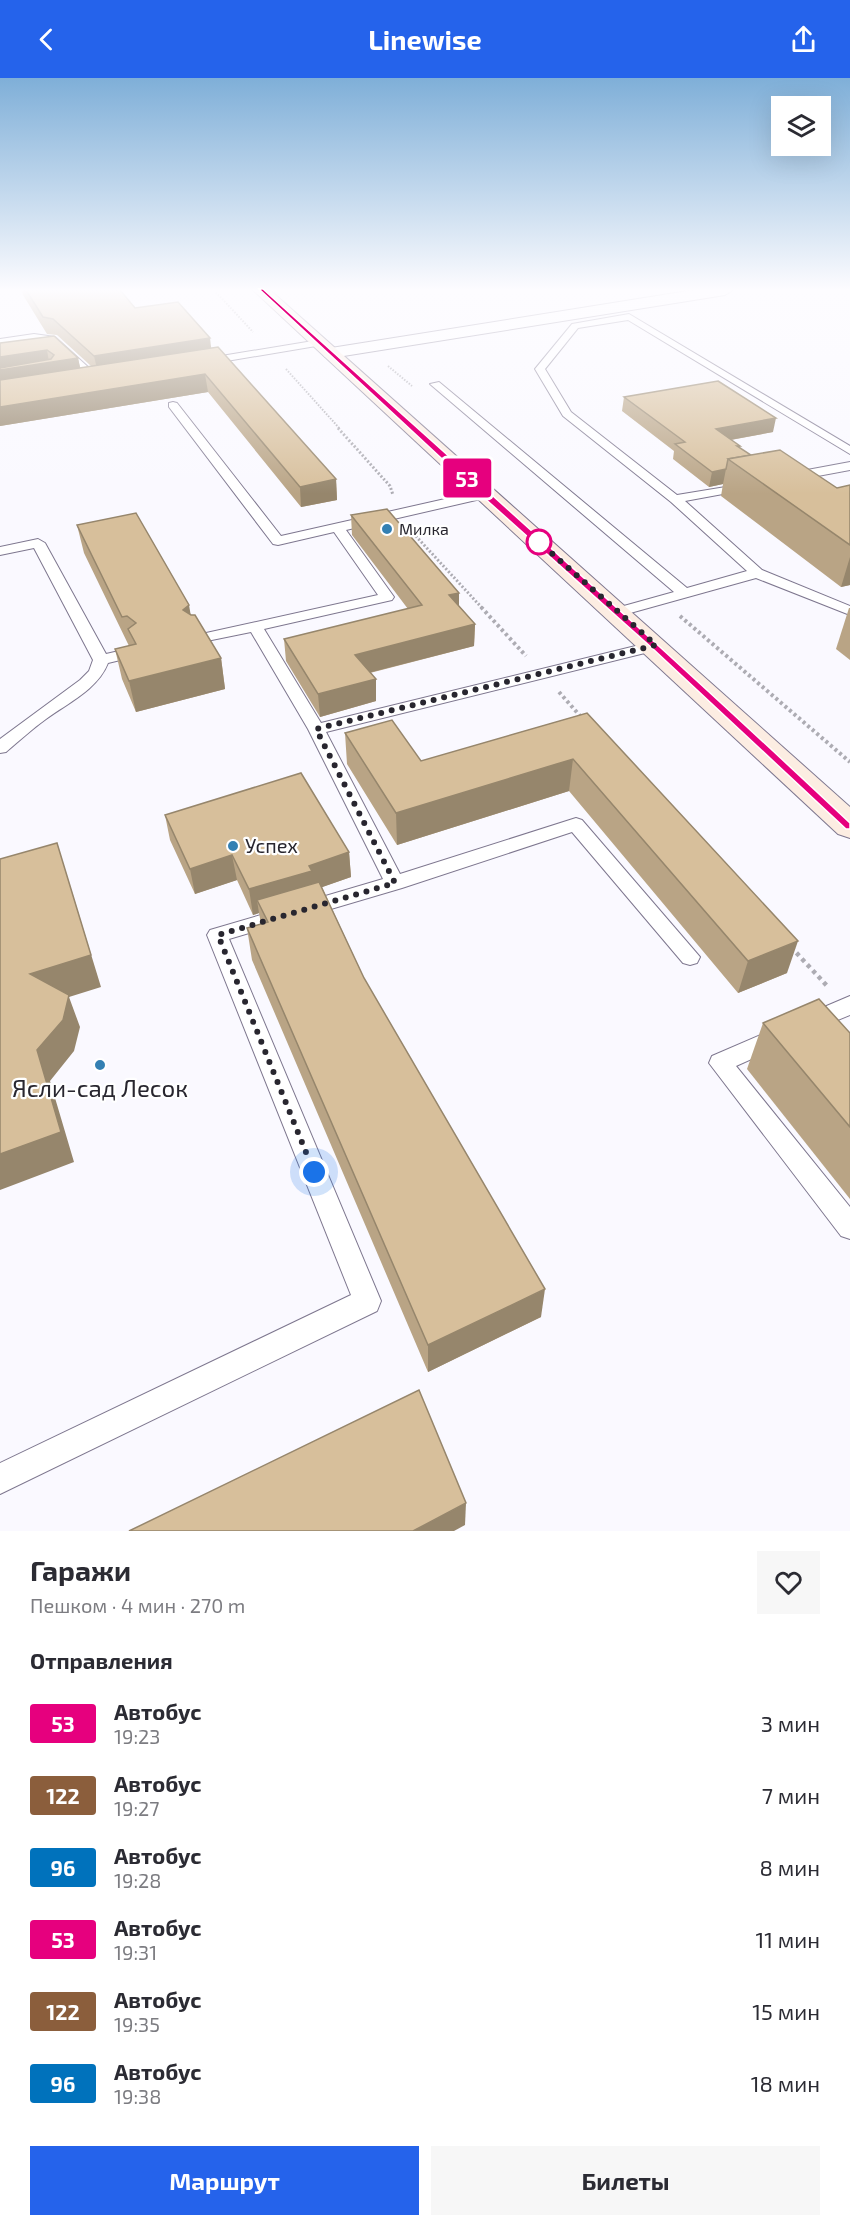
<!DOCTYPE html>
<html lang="ru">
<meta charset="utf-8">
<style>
:root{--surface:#fff;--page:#f7f7f7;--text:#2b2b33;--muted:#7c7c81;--accent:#2563eb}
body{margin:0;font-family:"Exo 2",sans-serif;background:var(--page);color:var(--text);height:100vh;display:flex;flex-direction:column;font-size:22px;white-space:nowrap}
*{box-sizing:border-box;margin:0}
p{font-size:20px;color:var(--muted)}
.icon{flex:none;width:33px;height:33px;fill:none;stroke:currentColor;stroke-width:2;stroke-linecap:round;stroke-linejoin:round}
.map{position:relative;height:1453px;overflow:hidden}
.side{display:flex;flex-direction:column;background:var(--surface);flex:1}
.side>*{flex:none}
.badge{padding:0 12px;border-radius:4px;font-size:21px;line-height:39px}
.buttons{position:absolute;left:771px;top:18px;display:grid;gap:12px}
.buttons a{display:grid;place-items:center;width:60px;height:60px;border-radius:0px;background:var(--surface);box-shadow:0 6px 24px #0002;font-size:30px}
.you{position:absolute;width:30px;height:30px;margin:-15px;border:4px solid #fff;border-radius:50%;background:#1a73e8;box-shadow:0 0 0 9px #1a73e833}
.map>.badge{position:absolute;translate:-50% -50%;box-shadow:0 0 0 3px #fff}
h2{padding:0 30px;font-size:22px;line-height:54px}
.round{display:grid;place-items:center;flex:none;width:63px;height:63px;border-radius:0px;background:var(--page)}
.head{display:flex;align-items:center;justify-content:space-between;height:102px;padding:0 30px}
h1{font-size:28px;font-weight:700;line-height:45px}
.action{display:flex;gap:12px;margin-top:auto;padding:12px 30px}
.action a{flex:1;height:69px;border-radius:0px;background:var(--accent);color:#fff;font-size:24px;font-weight:700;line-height:69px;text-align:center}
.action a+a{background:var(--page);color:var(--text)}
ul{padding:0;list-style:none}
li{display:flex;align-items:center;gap:18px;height:72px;padding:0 30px}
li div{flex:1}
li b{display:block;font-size:22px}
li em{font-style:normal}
li .badge{min-width:66px;font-weight:700;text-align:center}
header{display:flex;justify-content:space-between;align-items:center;height:78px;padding:0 30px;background:var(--accent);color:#fff;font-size:27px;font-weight:700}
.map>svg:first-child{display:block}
</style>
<header><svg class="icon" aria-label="back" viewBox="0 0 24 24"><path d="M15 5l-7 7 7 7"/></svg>Linewise<svg class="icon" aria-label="share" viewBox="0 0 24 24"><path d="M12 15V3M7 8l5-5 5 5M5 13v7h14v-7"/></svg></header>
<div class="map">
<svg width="850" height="1453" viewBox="0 0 850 1453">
<rect width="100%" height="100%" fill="#faf9ff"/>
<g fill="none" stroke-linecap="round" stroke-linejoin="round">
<g stroke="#7e778f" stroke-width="2">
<g id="lane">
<path d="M 629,236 L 850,368 L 850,376 L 628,242 L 578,250 L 545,291 L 571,334 L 677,417 L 750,405 L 750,411 L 685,423 L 762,492 L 850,528 L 850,537 L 756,500 L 623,537 L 613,537 L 611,534 L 613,531 L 674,514 L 430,306 L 439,304 L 687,510 L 747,493 L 671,424 L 563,338 L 535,291 L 572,246 Z"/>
<path d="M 34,256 L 55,259 L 99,299 L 99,303 L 91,303 L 49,264 L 34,262 L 0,267 L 0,261 Z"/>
<path d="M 319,262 L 322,263 L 322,267 L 203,287 L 198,284 L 203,281 Z"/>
<path d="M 173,324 L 177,325 L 281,458 L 485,412 L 491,416 L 485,420 L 346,452 L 394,519 L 392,522 L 264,551 L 321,645 L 656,563 L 661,565 L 664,568 L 661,571 L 326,654 L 400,796 L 576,740 L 582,742 L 700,879 L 697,885 L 690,887 L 683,885 L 572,754 L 402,810 L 229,861 L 381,1223 L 377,1233 L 0,1416 L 0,1385 L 351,1217 L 207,857 L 210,852 L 383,801 L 308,651 L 251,554 L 197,565 L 190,561 L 197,557 L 378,517 L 334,454 L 278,467 L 273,466 L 169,329 L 169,325 Z"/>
<path d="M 850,384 L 850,392 L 791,403 L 785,399 L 791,395 Z"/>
<path d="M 38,461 L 45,465 L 106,576 L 132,570 L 140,575 L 137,578 L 108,585 C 98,611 68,625 46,641 C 32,651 19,663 6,674 L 0,675 L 0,661 L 80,602 L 89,593 L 93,582 L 34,470 L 0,477 L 0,469 Z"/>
<path d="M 850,918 L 850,937 L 811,953 L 803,950 L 800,944 L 803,938 Z"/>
<path d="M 777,950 L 785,952 L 788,959 L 785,966 L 736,988 L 850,1129 L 850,1161 L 841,1158 L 709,985 L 712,978 Z"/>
</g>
</g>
<g stroke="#7e778f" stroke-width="2">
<path id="street" d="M 694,212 L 733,212 L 725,217 L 331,280 L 325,279 L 322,275 L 325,271 L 331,270 Z"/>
</g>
<g stroke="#7e778f" stroke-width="2">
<path id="secondary" d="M 253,212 L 270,212 L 850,729 L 850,760 L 838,756 Z"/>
</g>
<g stroke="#adacb3" stroke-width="2" stroke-dasharray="1.5 1.5" stroke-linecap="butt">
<path d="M 214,212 L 253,254"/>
<path d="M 388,288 L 412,308"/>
<path d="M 286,291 L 340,351"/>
</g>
<g stroke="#adacb3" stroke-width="3" stroke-dasharray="2 2" stroke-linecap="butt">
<path d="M 338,350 L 390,408 L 393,417"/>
<path d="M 413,455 L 483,531"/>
</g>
<g stroke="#adacb3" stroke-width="4" stroke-dasharray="3 3" stroke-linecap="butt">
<path d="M 481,529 L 526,578"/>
<path d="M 680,538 L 850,684"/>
<path d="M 559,614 L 582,640"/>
</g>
<path stroke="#adacb3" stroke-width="4.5" stroke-dasharray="4 4" stroke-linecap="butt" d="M 791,869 L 829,910"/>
<use href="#lane" fill="#fff" fill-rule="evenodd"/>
<use href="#street" fill="#fff" fill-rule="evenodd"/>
<use href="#secondary" fill="#fcede2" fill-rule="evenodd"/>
</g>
<g fill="#b9a485">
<path d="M 22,212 L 120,212 L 135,230 L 211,270 L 336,401 L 337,422 L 301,429 L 208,314 L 0,348 L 0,265 L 54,258 L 78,280 L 80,290 L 91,288 L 57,257 L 47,256 L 23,217 Z"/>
<path d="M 624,319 L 773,354 L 731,362 L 739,370 L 750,377 L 837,410 L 850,407 L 850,507 L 841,509 L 721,418 L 723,406 L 709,409 L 673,381 L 674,373 L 622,333 Z"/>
<path d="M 351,437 L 459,515 L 459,528 L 475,546 L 474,568 L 370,595 L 376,623 L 320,639 L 286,583 L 284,561 L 408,531 L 352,457 Z"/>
<path d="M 77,447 L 221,580 L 225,611 L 136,634 L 122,601 L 115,571 L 129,568 L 84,475 Z"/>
<path d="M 849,530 L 850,530 L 850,582 L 836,571 Z"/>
<path d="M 587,635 L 787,895 L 738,915 L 569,713 L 397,767 L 347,686 L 345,655 L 421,683 Z"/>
<path d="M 165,737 L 349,774 L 351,799 L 322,809 L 364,900 L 541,1239 L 428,1294 L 252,882 L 247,850 L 261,846 L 259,835 L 253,837 L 237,802 L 195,816 L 170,762 Z"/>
<path d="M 763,945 L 850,955 L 850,1121 L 747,991 Z"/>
</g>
<g fill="#96866c">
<path d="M 210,260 L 212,277 L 98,295 L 94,278 Z"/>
<path d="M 47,272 L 49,284 L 78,280 L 82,298 L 0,311 L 0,279 Z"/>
<path d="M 205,296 L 208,314 L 0,348 L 0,329 Z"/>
<path d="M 776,340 L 773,354 L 713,365 L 716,351 Z"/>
<path d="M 726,391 L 723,406 L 709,409 L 712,394 Z"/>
<path d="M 336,401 L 337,422 L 301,429 L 300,409 Z"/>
<path d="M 850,479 L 850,507 L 841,509 Z"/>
<path d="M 459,515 L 459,536 L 449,517 Z"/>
<path d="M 189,527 L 194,556 L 183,532 Z"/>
<path d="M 475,546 L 474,568 L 356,598 L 355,577 Z"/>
<path d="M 221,580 L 225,611 L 136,634 L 129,603 Z"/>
<path d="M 376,601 L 376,623 L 320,639 L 318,616 Z"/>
<path d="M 573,681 L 569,713 L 397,767 L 396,735 Z"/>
<path d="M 57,765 L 101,909 L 69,919 L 80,949 L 74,973 L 50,1003 L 74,1084 L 0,1112 L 0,1076 L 37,972 L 30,896 Z"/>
<path d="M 349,774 L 351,799 L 314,812 L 257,822 L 259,835 L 253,837 L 249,811 L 309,788 Z"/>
<path d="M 232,777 L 237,802 L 195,816 L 190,791 Z"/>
<path d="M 798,863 L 787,895 L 738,915 L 748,883 Z"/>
<path d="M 545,1211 L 541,1239 L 428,1294 L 428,1267 Z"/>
<path d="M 466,1425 L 465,1447 L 454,1453 L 413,1453 Z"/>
</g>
<g fill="#d7bf9b" stroke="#96866c" stroke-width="1.5">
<path d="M 26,212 L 120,212 L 135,230 L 178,224 L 210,260 L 94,278 L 53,241 L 43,239 Z"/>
<path d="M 54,258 L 78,280 L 0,292 L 0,290 L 51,281 L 54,277 L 47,272 L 0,279 L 0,265 Z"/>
<path d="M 218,269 L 336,401 L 300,409 L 205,296 L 0,329 L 0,302 Z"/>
<path d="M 718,303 L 776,340 L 716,351 L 740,368 L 737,368 L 751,377 L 728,381 L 726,391 L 712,394 L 675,366 L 685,364 L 624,319 Z"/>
<path d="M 780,372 L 837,410 L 850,407 L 850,467 L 728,381 Z"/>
<path d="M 387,431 L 459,515 L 449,517 L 475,546 L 355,577 L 376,601 L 318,616 L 284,561 L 422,527 L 351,437 Z"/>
<path d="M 136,435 L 189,527 L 183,532 L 191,537 L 195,537 L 221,580 L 129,603 L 115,571 L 136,566 L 128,551 L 136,545 L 127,538 L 122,539 L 77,447 Z"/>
<path d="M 587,635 L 798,863 L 748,883 L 573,681 L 396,735 L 345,655 L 392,642 L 421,683 Z"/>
<path d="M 301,695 L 349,774 L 309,788 L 312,793 L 249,811 L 232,777 L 190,791 L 165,737 Z"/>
<path d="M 57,765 L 91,877 L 30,896 L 69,917 L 63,942 L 37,972 L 61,1054 L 0,1076 L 0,781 Z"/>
<path d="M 319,804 L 364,900 L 545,1211 L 428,1267 L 247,850 L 268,844 L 257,822 Z"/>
<path d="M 819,921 L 850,955 L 850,1049 L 763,945 Z"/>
<path d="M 419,1312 L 466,1425 L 413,1453 L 129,1453 Z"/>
</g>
<linearGradient id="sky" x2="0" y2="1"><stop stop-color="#7fafd8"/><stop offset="0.51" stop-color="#fdfcff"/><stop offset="1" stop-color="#fdfcff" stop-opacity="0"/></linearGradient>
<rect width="850" height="416" fill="url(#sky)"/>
<path fill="#e6007e" stroke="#fff" stroke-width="1.5" d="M 259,211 L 263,211 C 460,389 659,565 850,745 L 850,751 L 846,751 L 652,570 L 482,418 Z"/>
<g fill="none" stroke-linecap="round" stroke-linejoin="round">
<path stroke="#28262f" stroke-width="6" stroke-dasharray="0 10.8" d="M 314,1094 L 218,857 L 395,805 L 316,651 L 656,567 L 539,464"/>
</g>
<g fill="#3480b3" stroke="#fff" stroke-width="2">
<circle cx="387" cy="451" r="6"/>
<circle cx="233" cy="768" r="6"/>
<circle cx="100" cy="987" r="6"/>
</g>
<circle fill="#fff" stroke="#e6007e" stroke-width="3" cx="539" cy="464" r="12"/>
<g text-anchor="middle" stroke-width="4.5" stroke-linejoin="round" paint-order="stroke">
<g font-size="16" fill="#28262f" stroke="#fff" text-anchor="start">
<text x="399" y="457">Милка</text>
</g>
<g font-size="20" fill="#28262f" stroke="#fff" text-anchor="start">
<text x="245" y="775">Успех</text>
</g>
<g font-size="24" fill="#28262f" stroke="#fff">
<text x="100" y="1019">Ясли-сад Лесок</text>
</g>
</g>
</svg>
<div class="buttons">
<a><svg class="icon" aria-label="layers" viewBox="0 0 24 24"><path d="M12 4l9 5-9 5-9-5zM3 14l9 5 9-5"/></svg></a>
</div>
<div class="you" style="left:314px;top:1094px"></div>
<b class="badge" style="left:467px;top:400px;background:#e6007e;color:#fff">53</b>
</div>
<section class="side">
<div class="head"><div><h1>Гаражи</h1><p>Пешком · 4 мин · 270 m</p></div><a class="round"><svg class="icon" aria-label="heart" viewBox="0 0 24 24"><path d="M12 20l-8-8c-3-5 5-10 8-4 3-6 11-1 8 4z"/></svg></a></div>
<h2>Отправления</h2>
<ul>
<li><span class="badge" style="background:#e6007e;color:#fff">53</span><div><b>Автобус</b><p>19:23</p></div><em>3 мин</em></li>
<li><span class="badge" style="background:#8b5e3c;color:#fff">122</span><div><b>Автобус</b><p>19:27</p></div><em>7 мин</em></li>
<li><span class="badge" style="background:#0072bc;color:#fff">96</span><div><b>Автобус</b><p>19:28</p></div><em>8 мин</em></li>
<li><span class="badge" style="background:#e6007e;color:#fff">53</span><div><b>Автобус</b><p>19:31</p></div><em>11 мин</em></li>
<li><span class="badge" style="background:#8b5e3c;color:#fff">122</span><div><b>Автобус</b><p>19:35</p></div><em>15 мин</em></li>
<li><span class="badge" style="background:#0072bc;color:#fff">96</span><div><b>Автобус</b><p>19:38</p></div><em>18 мин</em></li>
</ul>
<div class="action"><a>Маршрут</a><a>Билеты</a></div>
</section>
